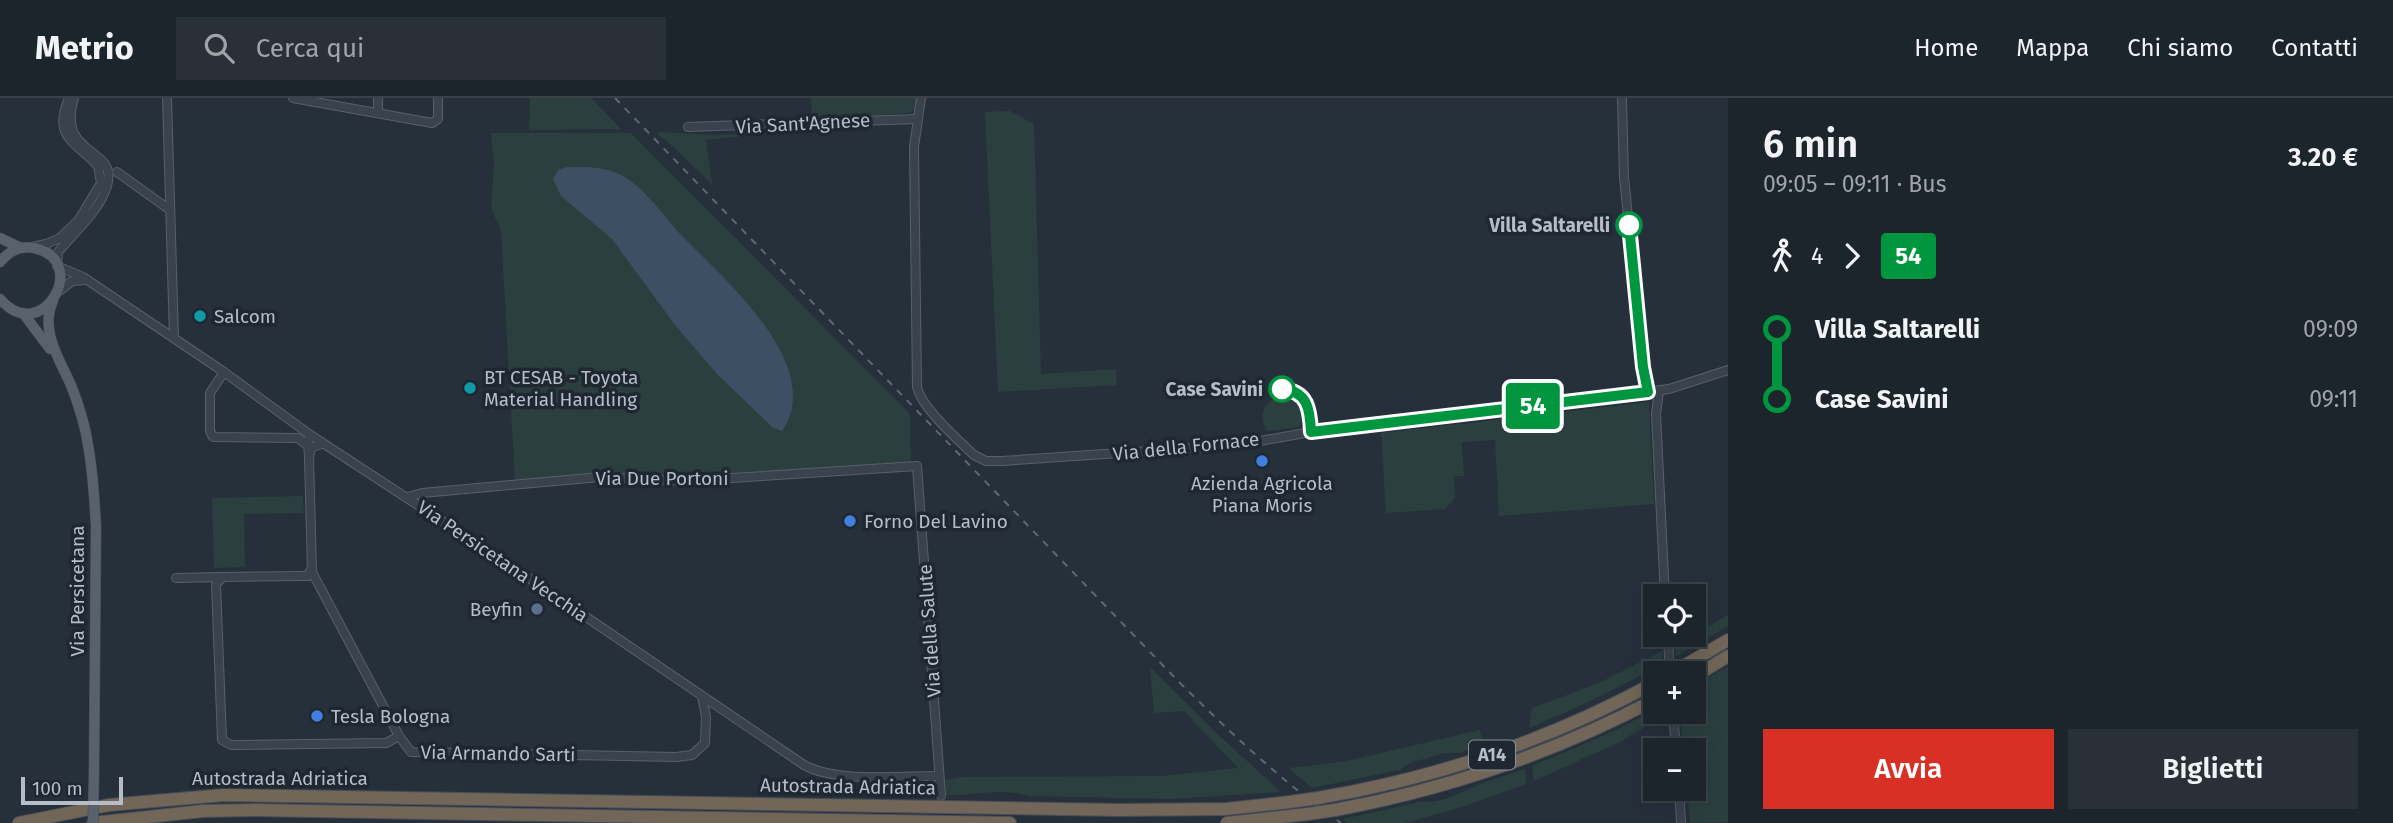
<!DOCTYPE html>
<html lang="it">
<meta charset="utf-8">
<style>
:root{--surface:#1c242c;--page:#293038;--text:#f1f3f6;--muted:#a0a4a9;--line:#3a4148;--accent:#d93025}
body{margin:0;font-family:"Fira Sans",sans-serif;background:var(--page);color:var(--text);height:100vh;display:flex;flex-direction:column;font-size:26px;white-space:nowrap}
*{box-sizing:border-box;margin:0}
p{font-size:23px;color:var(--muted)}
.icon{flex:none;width:38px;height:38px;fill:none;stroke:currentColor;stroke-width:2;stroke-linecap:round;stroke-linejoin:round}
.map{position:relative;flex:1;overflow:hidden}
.sheet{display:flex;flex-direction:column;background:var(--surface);width:665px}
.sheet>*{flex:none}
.badge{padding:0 14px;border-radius:5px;font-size:24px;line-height:46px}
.buttons{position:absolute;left:1643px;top:486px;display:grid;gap:14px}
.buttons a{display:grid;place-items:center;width:63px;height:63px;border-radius:0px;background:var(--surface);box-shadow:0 7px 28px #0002,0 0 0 2px var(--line);font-size:35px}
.scale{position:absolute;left:21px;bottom:18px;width:102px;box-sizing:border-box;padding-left:7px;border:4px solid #b6bdc7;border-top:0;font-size:19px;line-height:24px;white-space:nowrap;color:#b6bdc7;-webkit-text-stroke:5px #1f2731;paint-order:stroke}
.map>.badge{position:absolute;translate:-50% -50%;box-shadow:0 0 0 4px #fff}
.legs{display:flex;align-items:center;gap:10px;height:77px;padding:0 35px;font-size:23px}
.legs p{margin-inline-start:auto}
.head{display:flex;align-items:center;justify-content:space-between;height:119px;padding:0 35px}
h1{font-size:38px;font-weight:600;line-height:52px}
.primary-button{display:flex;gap:14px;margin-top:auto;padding:14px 35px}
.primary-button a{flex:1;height:80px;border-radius:0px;background:var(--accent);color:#fff;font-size:28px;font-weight:600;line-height:80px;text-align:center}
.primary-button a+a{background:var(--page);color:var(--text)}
ul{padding:0 35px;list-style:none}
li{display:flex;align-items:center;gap:24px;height:70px;font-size:26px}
li i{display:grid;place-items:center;width:10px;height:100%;margin:0 9px;background:currentColor}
li i::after{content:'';width:18px;height:18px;margin:-9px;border:5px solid;border-radius:50%;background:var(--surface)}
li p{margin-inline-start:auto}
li:first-child i{background:linear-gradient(#0000 50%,currentColor 0)}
li:last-child i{background:linear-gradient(currentColor 50%,#0000 0)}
header{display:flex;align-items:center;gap:42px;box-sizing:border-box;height:98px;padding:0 35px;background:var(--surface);border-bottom:2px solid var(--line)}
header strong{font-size:33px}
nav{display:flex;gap:38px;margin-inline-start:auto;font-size:24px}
.search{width:490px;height:63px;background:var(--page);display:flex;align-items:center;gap:18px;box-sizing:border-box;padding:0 24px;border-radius:0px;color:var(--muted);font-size:26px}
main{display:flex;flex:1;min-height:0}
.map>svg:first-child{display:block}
</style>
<header>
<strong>Metrio</strong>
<div class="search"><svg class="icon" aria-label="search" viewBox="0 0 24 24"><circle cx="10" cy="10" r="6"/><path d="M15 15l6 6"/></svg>Cerca qui</div>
<nav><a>Home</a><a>Mappa</a><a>Chi siamo</a><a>Contatti</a></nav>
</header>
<main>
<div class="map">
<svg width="1728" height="725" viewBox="0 0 1728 725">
<rect width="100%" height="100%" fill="#26303b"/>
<g fill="#2b3f3f">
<path d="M 530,0 L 591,0 L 621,31 L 529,32 Z"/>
<path d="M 811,0 L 917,0 L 915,11 L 909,15 L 812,22 Z"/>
<path d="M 1010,13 L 1034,26 L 1041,276 L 1116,271 L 1117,287 L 998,294 L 985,14 Z"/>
<path d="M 659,34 L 717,37 L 770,35 L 706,42 L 712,86 L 666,42 L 659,38 Z"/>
<path d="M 491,35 L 631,35 L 910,316 L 911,364 L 719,377 L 601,376 L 515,382 L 501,133 L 491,110 L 494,66 Z"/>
<path d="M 1285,299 C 1299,304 1305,315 1299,329 L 1267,333 C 1257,316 1265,300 1285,299 Z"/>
<path d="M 1649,304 L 1654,406 L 1499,418 L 1495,342 L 1462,344 L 1464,378 L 1454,378 L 1455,400 L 1445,411 L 1386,415 L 1381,335 Z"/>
<path d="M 303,398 L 304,415 L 244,416 L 245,469 L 214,470 L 212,400 Z"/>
<path d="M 1728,517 L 1728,528 L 1676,559 L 1675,547 Z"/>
<path d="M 1662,553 L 1663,565 C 1619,590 1575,611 1529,630 L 1532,610 L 1597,586 Z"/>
<path d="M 1728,568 L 1728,724 L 1690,725 L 1687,691 L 1694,691 L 1694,653 L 1683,653 L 1680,614 L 1694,614 L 1694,588 Z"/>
<path d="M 1150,569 L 1212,631 L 1281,694 L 1172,701 L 1029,698 C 995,689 977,698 946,697 L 946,682 L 963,679 L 1163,678 L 1238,670 L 1184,613 L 1154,615 Z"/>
<path d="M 1655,611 L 1656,614 L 1668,615 L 1620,644 L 1534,683 L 1532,668 L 1614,633 Z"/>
<path d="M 1480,632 L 1483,647 L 1460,655 L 1444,655 L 1410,665 L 1400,672 L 1312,690 L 1288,670 L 1342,664 Z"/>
<path d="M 1525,671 L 1526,686 L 1465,708 L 1405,725 L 1347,725 L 1343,721 L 1420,704 C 1443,705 1457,696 1478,687 C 1493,681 1510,676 1525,671 Z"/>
</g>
<path fill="#3d4f62" d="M 567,69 C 588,69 604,68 623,78 C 647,92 664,119 683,139 C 723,180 827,268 782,333 L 772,329 L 716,275 L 675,227 L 612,141 L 561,98 L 553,81 L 558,72 Z"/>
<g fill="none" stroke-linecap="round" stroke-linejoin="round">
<g stroke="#58606a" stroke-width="10">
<g id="minor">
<path d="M 74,0 C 56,61 119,47 107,88 C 99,114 74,134 58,154 L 57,168 L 83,179 L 224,274 L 309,336 L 517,472 L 804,667 C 837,685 900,678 939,678"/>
<path d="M 167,0 L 174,240"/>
<path d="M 293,0 L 432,25 L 438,21 L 438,0"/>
<path d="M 921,0 L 914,49 L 917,289 C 921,309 958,342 974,357 L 986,363 L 1002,363 L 1237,347 L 1311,334 L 1669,291 L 1728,272"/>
<path d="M 1622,0 L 1624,79 L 1643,269 L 1648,294"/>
<path d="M 378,15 L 378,0"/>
<path d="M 688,29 L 917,21"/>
<path d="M 117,74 L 170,112"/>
<path d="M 32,149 L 46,146 L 60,140 L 78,123 L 101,85 L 98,68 C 75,43 52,40 69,0"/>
<path d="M 58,194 L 72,183 L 86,182"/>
<path d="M 224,274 L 210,295 L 210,333 L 213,339 L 298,340 L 307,347"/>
<path d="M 1659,293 L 1656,316 L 1665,499"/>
<path d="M 308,342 L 309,360 L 311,350 L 323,345"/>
<path d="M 309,360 L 312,474 L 399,638 L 411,654 L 676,659 L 692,657 L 705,645 L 706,619 L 702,598"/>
<path d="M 408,399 L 422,395 L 600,379 L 680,383 L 716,381 L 917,368 L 941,698"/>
<path d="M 311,471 L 308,478 L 304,478 L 223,479 L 216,486 L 222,642 L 231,647 L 386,645 L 399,638"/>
<path d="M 176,480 L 223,479"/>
<path d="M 1668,537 L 1669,561"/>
<path d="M 1673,614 L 1676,653"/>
<path d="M 1679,691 L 1681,725"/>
</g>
</g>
<g stroke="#434b55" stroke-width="11">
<g id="major">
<path d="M 0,140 L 21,150"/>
<path d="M 0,164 C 9,153 20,147 34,150 C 92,162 42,250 0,201"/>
<path d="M 53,203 C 40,231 58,259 70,285 C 76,299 81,315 85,331 C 92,363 94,395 96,428 L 94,672"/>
<path d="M 23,215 L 50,251"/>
</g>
</g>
<g stroke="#454d57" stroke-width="14">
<g id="highway">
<path d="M 1670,576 L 1728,542"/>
<path d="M 1694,579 L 1728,558"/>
<path d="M 1318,700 C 1437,680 1550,642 1656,584"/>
<path d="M 1335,712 C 1448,691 1554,655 1656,601"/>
<path d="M 19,725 L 109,707 L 224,697 L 1119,712 L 1226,711 L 1290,704"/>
<path d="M 93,725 L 203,713 L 253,712 L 1010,725"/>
<path d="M 1227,725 L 1308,716"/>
</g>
</g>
<use href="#minor" stroke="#3a424c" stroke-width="8"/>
<use href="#major" stroke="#58616c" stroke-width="10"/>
<use href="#highway" stroke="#716658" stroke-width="12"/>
<path stroke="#5e6874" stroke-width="2" stroke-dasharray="7 7" stroke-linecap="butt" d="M 615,0 L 1179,584 C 1230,634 1282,684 1341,725"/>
<g stroke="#434b55" stroke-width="11" stroke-linecap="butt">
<path id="major-bridge" d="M 93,725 L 94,672"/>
</g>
<g stroke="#454d57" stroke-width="14" stroke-linecap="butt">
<g id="highway-bridge">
<path d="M 1290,704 L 1318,700"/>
<path d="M 1308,716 L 1335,712"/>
</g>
</g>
<use href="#major-bridge" stroke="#58616c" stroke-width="10"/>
<use href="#highway-bridge" stroke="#716658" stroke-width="12"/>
</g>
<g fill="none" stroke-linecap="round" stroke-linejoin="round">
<g stroke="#fff" stroke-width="16">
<path id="line-1" d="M 1282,291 C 1308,293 1310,312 1311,334 L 1648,294 L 1643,269 L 1629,127"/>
</g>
<use href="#line-1" stroke="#009640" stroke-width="10"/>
</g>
<g fill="#fff" stroke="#009640" stroke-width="3.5">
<circle cx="1629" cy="127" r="12"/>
<circle cx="1282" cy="291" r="12"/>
</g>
<g fill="#0f9aa8" stroke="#1f2731" stroke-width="2.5">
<circle cx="200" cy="218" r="7"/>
<circle cx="470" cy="290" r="7"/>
</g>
<g fill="#3f7fe0" stroke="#1f2731" stroke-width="2.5">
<circle cx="1262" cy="363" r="7"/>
<circle cx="850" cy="423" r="7"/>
<circle cx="317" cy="618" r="7"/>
</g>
<circle fill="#5c6f8a" stroke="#1f2731" stroke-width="2.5" cx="537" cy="511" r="7"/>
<g text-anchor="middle" stroke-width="7" stroke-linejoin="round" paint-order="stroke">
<rect fill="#1f2731" stroke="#89909a" stroke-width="2" x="1469" y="642.5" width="46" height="29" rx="5"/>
<g font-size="18" font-weight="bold" fill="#b6bdc7">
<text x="1492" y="663">A14</text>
</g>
<g font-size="19" fill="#b6bdc7" stroke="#1f2731">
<text transform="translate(803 25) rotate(-3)" y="7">Via Sant'Agnese</text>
<text transform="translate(1186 348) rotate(-6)" y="7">Via della Fornace</text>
<text x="662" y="387">Via Due Portoni</text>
<text transform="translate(503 463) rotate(34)" y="7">Via Persicetana Vecchia</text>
<text transform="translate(77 493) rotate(-90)" y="7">Via Persicetana</text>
<text transform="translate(929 533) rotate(-94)" y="7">Via della Salute</text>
<text transform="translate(498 655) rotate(1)" y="7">Via Armando Sarti</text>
<text x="280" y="687">Autostrada Adriatica</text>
<text transform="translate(848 688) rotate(1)" y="7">Autostrada Adriatica</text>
</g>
<g font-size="19" font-weight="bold" fill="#b6bdc7" stroke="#1f2731" text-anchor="end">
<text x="1610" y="134">Villa Saltarelli</text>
<text x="1263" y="298">Case Savini</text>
</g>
<g font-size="19" fill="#b6bdc7" stroke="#1f2731" text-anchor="start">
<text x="214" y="225">Salcom</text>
<text x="484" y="286">BT CESAB - Toyota<tspan x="484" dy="22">Material Handling</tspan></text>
<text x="1262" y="392" text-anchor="middle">Azienda Agricola<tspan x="1262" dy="22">Piana Moris</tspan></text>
<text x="864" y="430">Forno Del Lavino</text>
<text x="523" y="518" text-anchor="end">Beyfin</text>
<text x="331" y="625">Tesla Bologna</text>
</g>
</g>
</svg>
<div class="buttons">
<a><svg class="icon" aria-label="locate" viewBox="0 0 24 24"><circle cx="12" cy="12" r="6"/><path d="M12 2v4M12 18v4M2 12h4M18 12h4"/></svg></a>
<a>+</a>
<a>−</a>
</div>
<div class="scale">100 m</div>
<b class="badge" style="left:1533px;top:308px;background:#009640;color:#fff">54</b>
</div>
<section class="sheet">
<div class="head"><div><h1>6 min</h1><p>09:05 – 09:11 · Bus</p></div><b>3.20 €</b></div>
<div class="legs"><svg class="icon" aria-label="walk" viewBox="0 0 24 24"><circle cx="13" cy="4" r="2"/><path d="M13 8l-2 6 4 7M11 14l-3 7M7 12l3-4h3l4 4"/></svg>4<svg class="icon" aria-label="forward" viewBox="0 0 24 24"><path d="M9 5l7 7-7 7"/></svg><b class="badge" style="background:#009640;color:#fff">54</b></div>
<ul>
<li><i style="color:#009640"></i><b>Villa Saltarelli</b><p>09:09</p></li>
<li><i style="color:#009640"></i><b>Case Savini</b><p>09:11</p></li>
</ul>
<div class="primary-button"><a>Avvia</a><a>Biglietti</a></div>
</section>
</main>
